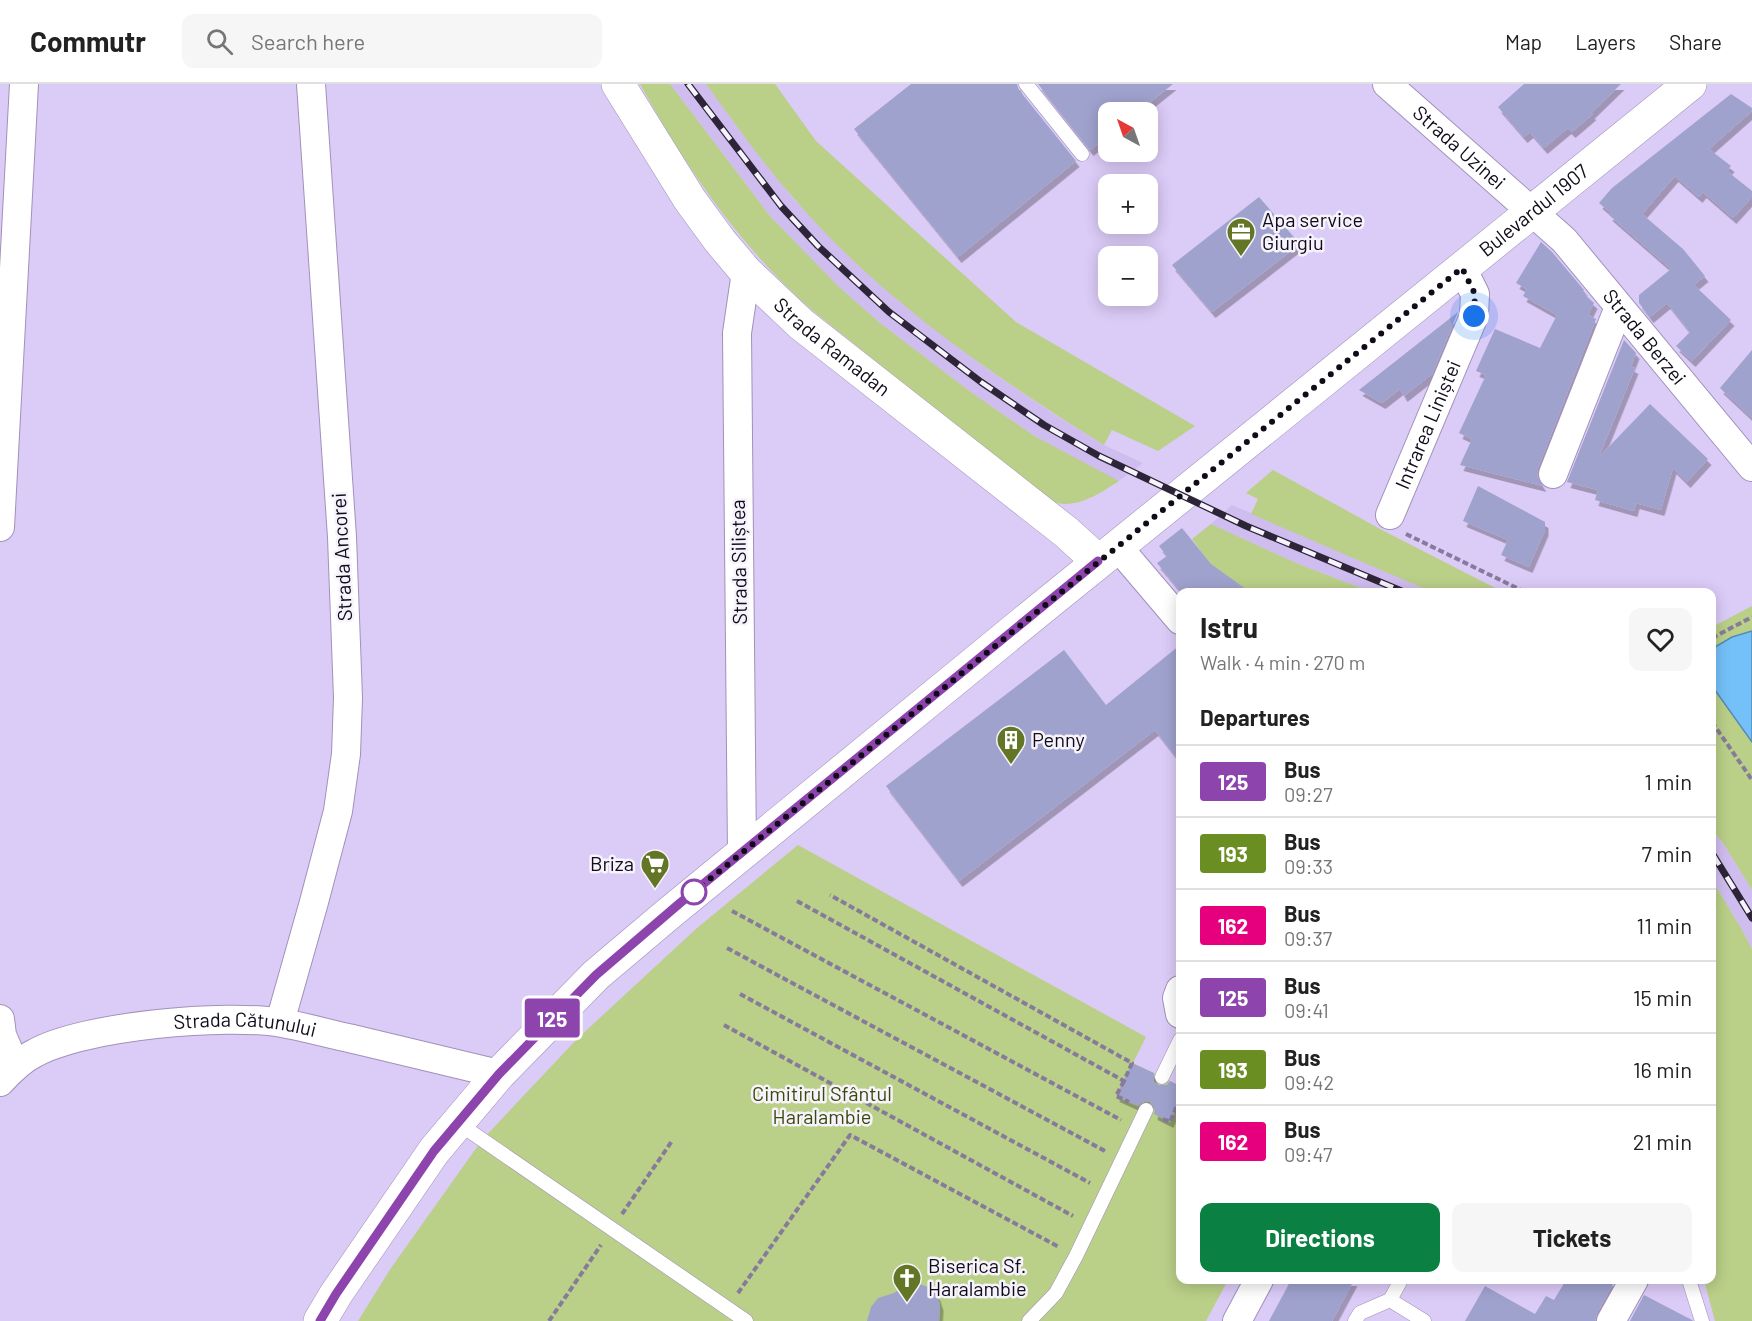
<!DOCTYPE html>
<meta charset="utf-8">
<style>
:root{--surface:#fff;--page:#f6f6f6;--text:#222;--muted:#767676;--line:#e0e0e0;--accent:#0b8043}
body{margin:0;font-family:Barlow,sans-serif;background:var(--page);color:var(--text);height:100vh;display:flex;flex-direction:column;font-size:22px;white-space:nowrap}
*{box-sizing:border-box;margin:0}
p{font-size:20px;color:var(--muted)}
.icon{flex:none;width:33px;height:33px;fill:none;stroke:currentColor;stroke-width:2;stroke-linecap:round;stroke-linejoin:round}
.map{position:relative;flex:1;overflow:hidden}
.sheet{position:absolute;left:1176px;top:504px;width:540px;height:696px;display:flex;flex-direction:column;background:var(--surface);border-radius:12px;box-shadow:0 3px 15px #0003}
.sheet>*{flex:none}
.badge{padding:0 12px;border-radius:4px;font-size:21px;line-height:39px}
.needle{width:39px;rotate:320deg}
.buttons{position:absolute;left:1098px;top:18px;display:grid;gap:12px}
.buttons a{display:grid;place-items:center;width:60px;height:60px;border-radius:12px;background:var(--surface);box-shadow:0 3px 15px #0003;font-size:30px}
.you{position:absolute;width:30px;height:30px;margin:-15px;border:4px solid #fff;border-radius:50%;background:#1a73e8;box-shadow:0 0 0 9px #1a73e833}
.map>.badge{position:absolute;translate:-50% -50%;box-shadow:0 0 0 3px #fff}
h2{padding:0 24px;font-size:22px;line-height:54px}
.round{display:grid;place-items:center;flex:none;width:63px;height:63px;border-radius:12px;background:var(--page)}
.overview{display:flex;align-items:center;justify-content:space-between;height:102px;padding:0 24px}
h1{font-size:28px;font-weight:700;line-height:45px}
.cta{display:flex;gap:12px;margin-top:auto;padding:12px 24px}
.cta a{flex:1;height:69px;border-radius:12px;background:var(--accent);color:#fff;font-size:24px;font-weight:700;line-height:69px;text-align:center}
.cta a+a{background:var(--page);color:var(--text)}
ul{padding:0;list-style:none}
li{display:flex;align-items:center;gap:18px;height:72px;padding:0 24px;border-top:2px solid var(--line)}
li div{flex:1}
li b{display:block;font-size:22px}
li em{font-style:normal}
li .badge{min-width:66px;font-weight:700;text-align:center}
header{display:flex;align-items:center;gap:36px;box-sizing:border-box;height:84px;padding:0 30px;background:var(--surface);border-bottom:2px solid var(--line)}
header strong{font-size:28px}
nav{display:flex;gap:33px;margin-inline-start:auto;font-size:21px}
.search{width:420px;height:54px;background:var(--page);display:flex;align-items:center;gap:15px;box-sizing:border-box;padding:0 21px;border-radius:12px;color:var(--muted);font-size:22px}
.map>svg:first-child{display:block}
</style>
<header>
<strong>Commutr</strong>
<div class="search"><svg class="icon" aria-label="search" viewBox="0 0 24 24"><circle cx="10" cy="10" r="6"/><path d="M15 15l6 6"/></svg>Search here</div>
<nav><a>Map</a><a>Layers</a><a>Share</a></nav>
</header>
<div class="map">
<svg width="1752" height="1237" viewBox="0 0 1752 1237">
<defs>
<filter id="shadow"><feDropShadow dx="3.5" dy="6" stdDeviation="0" flood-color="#0004"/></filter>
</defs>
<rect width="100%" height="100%" fill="#dbcbf7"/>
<g fill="#d0bdef">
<path d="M 670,0 L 706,0 L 792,113 L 858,181 L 899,217 L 989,286 L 1052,329 L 1104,361 L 1143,379 L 1119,397 L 1093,385 L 1036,353 L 972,309 L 880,239 L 838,202 L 770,132 Z"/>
<path d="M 1232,421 L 1382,485 L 1432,508 L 1371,508 L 1296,479 L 1211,440 Z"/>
<path d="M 1712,745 L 1725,762 L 1752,806 L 1752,865 L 1741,844 L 1712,796 Z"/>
</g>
<g fill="#bacf88">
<path d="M 640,0 L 670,0 L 770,132 L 838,202 L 880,239 L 972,309 L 1036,353 L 1119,397 C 1099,410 1073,428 1049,416 L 813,227 C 740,163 687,85 640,0 Z"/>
<path d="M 706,0 L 775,0 L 816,57 L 1016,238 L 1195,342 L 1158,367 L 1112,346 L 1104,361 C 992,291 878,214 792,112 C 761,77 734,38 706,0 Z"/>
<path d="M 1273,386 L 1380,445 L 1503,508 L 1432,508 L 1251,430 L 1258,415 L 1246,409 Z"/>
<path d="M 1211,440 L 1296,479 L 1371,508 L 1250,508 L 1211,481 L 1192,455 Z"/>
<path d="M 1752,522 L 1752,806 L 1725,762 L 1712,745 L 1712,543 Z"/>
<path d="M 798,761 L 1146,953 L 1133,979 L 1180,1002 L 1180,1196 L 1228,1196 L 1206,1237 L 358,1237 L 391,1184 L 482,1056 L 577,955 L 697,844 Z"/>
<path d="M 1712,796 L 1741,844 L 1752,865 L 1752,1237 L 1715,1237 L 1704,1196 L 1712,1196 Z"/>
</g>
<path fill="#74c0f9" stroke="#568ab6" stroke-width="1.5" d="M 1752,547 L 1752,658 L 1712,602 L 1712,570 L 1715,563 L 1732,553 Z"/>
<g fill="#9fa2cd" filter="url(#shadow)">
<path d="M 911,0 L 1017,0 L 1019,6 L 1076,77 L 958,173 L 854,45 Z"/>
<path d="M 1038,0 L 1173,0 L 1138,28 L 1108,28 L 1108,52 L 1090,66 Z"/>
<path d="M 1524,0 L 1621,0 L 1591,29 L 1593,30 L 1572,48 L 1568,44 L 1544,64 L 1530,48 L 1524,53 L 1498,23 Z"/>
<path d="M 1731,10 L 1752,24 L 1752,27 L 1709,65 L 1731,82 L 1727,87 L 1752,107 L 1752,113 L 1733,134 L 1703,108 L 1699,113 L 1675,92 L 1642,130 L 1683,165 L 1705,192 L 1694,201 L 1731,236 L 1692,277 L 1676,262 L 1690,248 L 1667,219 L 1650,233 L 1639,219 L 1639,211 L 1671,185 L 1609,131 L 1611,129 L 1599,119 L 1612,104 Z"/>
<path d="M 1259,113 L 1300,160 L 1212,228 L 1172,181 Z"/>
<path d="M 1541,158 L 1552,168 L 1584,206 L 1582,208 L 1594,219 L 1588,231 L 1596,235 L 1538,384 L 1537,393 L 1543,402 L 1460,381 L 1472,355 L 1459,349 L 1486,291 L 1476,287 L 1495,245 L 1540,264 L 1557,231 L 1523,212 L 1527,205 L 1516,199 Z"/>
<path d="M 1458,228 L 1432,290 L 1404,312 L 1400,305 L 1382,319 L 1359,306 Z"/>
<path d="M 1624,256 L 1636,269 L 1631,282 L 1635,284 L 1599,373 L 1650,320 L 1708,375 L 1687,398 L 1673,384 L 1661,426 L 1636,419 L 1634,427 L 1595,416 L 1598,406 L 1567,398 Z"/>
<path d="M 1752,266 L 1752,334 L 1720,304 Z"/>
<path d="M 1478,402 L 1545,438 L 1545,446 L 1529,483 L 1501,471 L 1508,456 L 1463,437 Z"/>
<path d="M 1182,444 L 1211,480 L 1250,508 L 1181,508 L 1157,479 L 1167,472 L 1159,462 Z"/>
<path d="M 1180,561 L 1180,678 L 1155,646 L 959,797 L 886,702 L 1064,566 L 1106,621 Z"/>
<path d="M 1132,979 L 1154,989 L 1154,998 L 1159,1001 L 1167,1001 L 1170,997 L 1180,1002 L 1180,1015 L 1170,1038 L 1154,1030 L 1155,1025 L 1150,1018 L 1145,1017 L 1138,1022 L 1116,1012 Z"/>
<path d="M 1291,1196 L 1354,1196 L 1332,1237 L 1269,1237 Z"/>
<path d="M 1566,1196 L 1615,1196 L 1597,1229 L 1595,1237 L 1465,1237 L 1485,1202 L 1535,1230 L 1546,1212 L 1554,1216 Z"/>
<path d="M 916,1199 L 931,1204 L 937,1211 L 940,1221 L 939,1237 L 867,1237 L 871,1223 L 878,1214 L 894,1209 L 907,1200 Z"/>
<path d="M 1644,1211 L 1692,1236 L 1693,1237 L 1630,1237 Z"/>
</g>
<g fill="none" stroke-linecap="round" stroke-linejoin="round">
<g stroke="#a191ba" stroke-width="15">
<g id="lane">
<path d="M 1026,0 L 1082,70"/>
<path d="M 1162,993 L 1180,956"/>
<path d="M 458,1039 L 746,1237"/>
<path d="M 1689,1196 L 1702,1237"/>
<path d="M 1390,1216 L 1424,1237"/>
<path d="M 1029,1237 L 1056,1209 L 1076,1172 L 1146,1026"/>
<path d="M 1355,1237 L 1360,1229 L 1390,1216 L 1401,1196"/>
</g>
</g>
<g stroke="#a191ba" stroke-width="30">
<g id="street">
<path id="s1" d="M 1387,0 L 1564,156 L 1752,383"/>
<path d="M 1553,390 L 1619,223"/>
<path id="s2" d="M 1390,431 L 1474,232 L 1475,210 L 1462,184"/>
<path d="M 0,443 L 24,0"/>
<path d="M 1118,463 L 1180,536"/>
<path d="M 742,769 L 737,249 L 746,188"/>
<path d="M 1180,906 L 1177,914 L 1180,930"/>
<path d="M 0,935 L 2,951 L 15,982"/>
<path d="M 280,938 L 314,818 L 338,727 L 346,670 L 348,614 L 342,453 L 311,0"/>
<path id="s3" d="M 0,998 C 11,986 21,976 35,969 C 83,942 227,929 282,939 C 305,943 329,950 353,955 C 402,967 450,978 499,990"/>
<path d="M 1237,1237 L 1259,1196"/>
<path d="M 1611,1237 L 1634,1196"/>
</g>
</g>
<g stroke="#a191ba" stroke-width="34">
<g id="secondary">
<path id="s4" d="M 618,0 L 690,116 L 720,157 L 746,188 L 801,240 L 1066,448 L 1098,477"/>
</g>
</g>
<g stroke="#a191ba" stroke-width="34">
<g id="primary">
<path id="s5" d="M 320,1237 L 336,1210 L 434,1067 L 499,990 L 596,891 L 667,831 L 1038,527 L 1690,0"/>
</g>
</g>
<g stroke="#877b9b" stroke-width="4" stroke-dasharray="6 3" stroke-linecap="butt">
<path d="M 1406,450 L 1525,508"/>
<path d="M 1712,554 L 1752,533"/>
<path d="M 1712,638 L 1752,696"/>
<path d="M 797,817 L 1124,997 L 1132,979 L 830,811"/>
<path d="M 732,827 L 1121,1036"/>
<path d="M 727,864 L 1105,1067"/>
<path d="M 740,910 L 1090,1099"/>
<path d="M 724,941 L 1073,1132"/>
<path d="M 1124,997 L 1116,1012 L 1129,1018"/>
<path d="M 1163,1035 L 1170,1038 L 1180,1015"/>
<path d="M 622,1130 L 672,1057"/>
<path d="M 738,1209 L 850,1051 L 1059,1163"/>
<path d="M 549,1237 L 601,1161"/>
</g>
<use href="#lane" stroke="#fff" stroke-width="14"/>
<use href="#street" stroke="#fff" stroke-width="28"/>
<use href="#secondary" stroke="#fff" stroke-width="33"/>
<use href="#primary" stroke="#fff" stroke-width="33"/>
<g stroke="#2d2537" stroke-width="7">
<g id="rail">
<path d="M 688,0 L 781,122 L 818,162 L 889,228 L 981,298 L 1044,341 L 1099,372 L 1246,442 L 1404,508"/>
<path d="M 1712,769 L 1752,834"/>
</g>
</g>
<use href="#rail" stroke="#f6f3fc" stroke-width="4.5" stroke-dasharray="14" stroke-linecap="butt"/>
</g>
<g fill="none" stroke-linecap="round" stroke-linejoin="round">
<g stroke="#fff" stroke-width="14">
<path id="line" d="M 320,1237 L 336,1210 L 434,1067 L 499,990 L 596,891 L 680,819 L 1098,477"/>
</g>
<use href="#line" stroke="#8e44ad" stroke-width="9"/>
<path stroke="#110b19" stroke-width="6" stroke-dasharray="0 10.8" d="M 694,808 L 1038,527 L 1462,184 L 1475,210 L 1474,232"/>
</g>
<defs>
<g id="office-pin" transform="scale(1.5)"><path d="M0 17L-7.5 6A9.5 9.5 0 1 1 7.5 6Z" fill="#627625" stroke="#f6f3fc"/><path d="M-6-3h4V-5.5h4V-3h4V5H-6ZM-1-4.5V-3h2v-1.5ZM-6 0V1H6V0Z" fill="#fff"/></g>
<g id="building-pin" transform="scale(1.5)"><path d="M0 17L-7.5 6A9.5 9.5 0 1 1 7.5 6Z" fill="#627625" stroke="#f6f3fc"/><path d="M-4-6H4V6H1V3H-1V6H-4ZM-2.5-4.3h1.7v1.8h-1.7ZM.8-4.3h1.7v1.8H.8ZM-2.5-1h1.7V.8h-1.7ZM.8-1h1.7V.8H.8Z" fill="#fff"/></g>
<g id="supermarket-pin" transform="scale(1.5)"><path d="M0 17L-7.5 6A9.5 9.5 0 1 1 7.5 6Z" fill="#627625" stroke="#f6f3fc"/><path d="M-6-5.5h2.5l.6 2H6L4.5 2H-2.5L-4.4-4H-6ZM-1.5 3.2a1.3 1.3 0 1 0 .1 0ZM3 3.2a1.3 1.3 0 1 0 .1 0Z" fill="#fff"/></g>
<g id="church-pin" transform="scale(1.5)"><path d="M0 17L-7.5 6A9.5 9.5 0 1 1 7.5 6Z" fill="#627625" stroke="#f6f3fc"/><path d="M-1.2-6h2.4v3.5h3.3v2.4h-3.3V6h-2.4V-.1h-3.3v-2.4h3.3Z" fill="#fff"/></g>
</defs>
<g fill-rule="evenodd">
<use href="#office-pin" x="1241" y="148"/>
<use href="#building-pin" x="1011" y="656"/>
<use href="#supermarket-pin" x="655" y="780"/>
<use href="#church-pin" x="907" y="1194"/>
</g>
<circle fill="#fff" stroke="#8e44ad" stroke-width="3" cx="694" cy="808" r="12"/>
<g text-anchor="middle" stroke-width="5" stroke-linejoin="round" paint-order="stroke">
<g font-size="20" fill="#110b19" stroke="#f6f3fc">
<text dy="7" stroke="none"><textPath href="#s1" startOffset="96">Strada Uzinei</textPath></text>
<text dy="7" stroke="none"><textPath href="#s5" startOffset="1654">Bulevardul 1907</textPath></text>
<text dy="7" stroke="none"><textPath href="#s1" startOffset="362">Strada Berzei</textPath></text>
<text dy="7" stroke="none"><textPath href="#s4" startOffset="342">Strada Ramadan</textPath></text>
<text dy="7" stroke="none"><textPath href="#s2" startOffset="98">Intrarea Liniștei</textPath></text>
<text transform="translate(342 473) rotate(-93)" y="7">Strada Ancorei</text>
<text transform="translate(739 478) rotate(-91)" y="7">Strada Siliștea</text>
<text dy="7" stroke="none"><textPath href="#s3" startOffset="260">Strada Cătunului</textPath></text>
</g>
<g font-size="20" fill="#110b19" stroke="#f6f3fc" text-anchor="start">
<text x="1262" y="143">Apa service<tspan x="1262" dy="23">Giurgiu</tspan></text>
<text x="1032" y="663">Penny</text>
<text x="634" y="787" text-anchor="end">Briza</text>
<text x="928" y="1189">Biserica Sf.<tspan x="928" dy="23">Haralambie</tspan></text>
</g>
<g font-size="20" fill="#3a490a" stroke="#f6f3fc">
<text x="822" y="1017">Cimitirul Sfântul<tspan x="822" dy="23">Haralambie</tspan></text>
</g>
</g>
</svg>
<div class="buttons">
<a><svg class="needle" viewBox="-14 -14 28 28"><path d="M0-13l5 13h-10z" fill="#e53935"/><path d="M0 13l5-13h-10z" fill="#767676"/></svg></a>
<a>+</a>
<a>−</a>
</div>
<div class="you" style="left:1474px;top:232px"></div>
<b class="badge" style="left:552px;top:934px;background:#8e44ad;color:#fff">125</b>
<section class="sheet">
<div class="overview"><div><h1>Istru</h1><p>Walk · 4 min · 270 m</p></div><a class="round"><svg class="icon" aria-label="heart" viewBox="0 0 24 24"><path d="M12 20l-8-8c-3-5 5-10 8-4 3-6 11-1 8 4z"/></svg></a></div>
<h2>Departures</h2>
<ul>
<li><span class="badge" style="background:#8e44ad;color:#fff">125</span><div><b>Bus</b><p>09:27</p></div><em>1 min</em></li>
<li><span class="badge" style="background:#6b8e23;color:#fff">193</span><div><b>Bus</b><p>09:33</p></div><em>7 min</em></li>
<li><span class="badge" style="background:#e6007e;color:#fff">162</span><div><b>Bus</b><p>09:37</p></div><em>11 min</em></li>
<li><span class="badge" style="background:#8e44ad;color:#fff">125</span><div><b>Bus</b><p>09:41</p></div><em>15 min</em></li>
<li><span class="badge" style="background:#6b8e23;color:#fff">193</span><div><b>Bus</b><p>09:42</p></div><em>16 min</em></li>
<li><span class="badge" style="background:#e6007e;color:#fff">162</span><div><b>Bus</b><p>09:47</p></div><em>21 min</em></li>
</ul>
<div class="cta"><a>Directions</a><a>Tickets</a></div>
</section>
</div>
